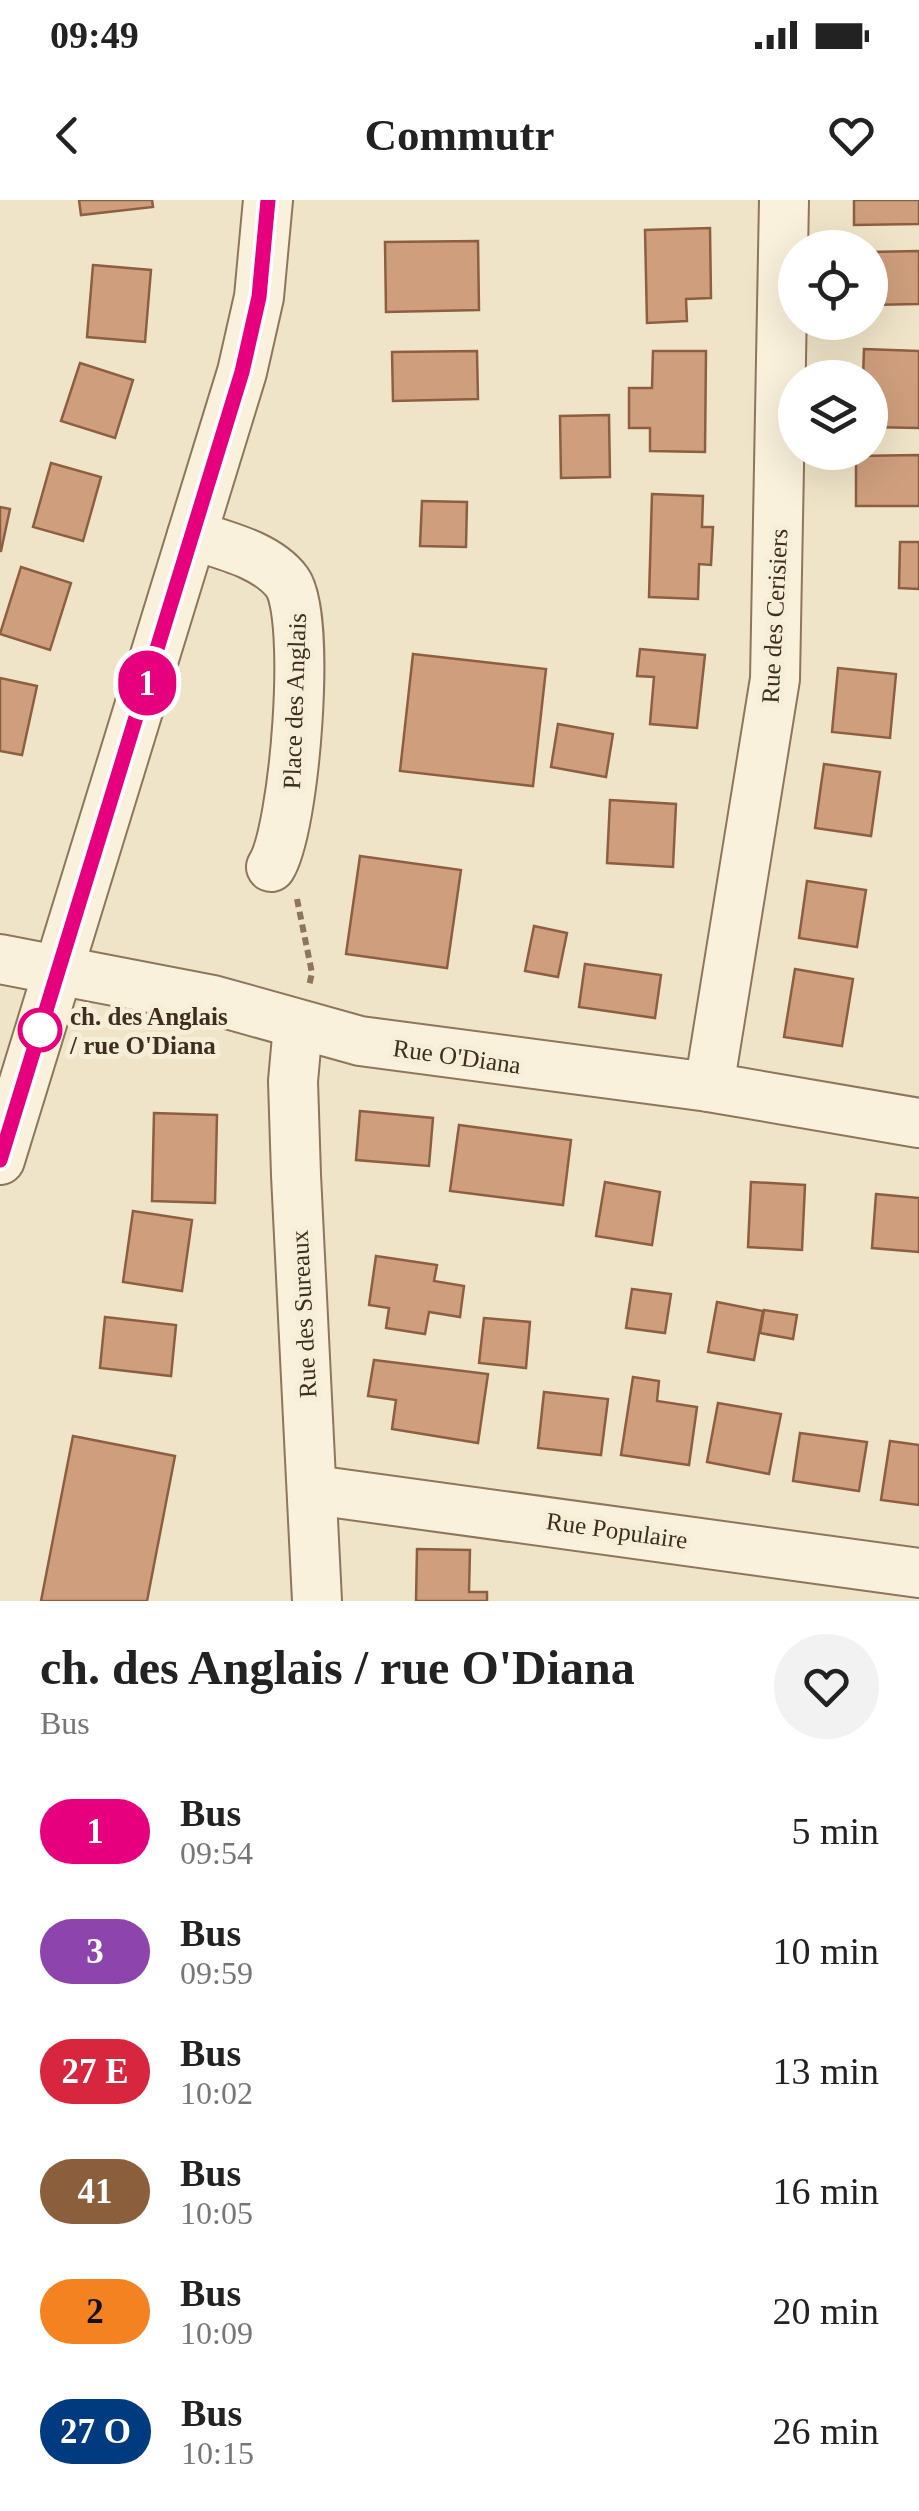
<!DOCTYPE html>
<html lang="fr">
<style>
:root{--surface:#fff;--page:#f2f2f2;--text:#222;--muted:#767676}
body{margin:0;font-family:"Times New Roman",serif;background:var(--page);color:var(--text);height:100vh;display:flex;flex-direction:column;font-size:38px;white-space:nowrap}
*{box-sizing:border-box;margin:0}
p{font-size:32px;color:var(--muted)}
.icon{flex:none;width:55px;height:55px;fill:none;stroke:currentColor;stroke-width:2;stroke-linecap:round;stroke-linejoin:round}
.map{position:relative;height:1401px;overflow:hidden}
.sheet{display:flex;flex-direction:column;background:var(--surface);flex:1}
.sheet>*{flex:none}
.badge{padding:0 20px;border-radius:32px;font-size:35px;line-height:65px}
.fabs{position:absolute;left:778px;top:30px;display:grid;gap:20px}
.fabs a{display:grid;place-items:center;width:110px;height:110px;border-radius:50%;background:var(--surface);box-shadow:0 10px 40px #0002;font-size:50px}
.map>.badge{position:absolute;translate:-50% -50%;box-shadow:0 0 0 5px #fff}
.round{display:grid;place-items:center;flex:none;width:105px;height:105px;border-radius:52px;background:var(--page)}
.head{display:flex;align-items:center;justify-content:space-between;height:170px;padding:0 40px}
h1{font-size:48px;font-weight:600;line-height:75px}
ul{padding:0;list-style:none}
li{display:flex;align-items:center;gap:30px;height:120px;padding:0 40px}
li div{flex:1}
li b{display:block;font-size:38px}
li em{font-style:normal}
li .badge{min-width:110px;font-weight:700;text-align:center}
.status{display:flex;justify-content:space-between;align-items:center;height:70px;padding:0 50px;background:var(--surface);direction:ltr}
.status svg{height:28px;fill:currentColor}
header{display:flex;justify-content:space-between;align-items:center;height:130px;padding:0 40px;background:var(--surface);font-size:45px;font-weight:600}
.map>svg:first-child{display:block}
</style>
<div class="status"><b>09:49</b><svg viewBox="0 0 49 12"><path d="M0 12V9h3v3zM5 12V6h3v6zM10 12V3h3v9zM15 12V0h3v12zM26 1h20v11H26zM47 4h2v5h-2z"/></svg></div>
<header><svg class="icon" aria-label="back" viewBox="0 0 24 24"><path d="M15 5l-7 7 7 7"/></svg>Commutr<svg class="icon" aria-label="heart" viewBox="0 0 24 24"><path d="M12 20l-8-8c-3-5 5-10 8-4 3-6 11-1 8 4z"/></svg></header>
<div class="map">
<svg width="919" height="1401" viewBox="0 0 919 1401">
<rect width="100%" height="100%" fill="#f0e4c8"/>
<g fill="#cf9f7d" stroke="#8d5f41" stroke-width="2.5">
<path d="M 79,0 L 152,0 L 153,7 L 81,15 Z"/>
<path d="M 854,0 L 919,0 L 919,24 L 854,25 Z"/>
<path d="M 710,28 L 711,98 L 686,99 L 687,121 L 647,123 L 645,30 Z"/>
<path d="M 478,41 L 479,110 L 386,112 L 385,42 Z"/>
<path d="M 919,51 L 919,104 L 870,105 L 870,52 Z"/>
<path d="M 93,65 L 151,70 L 145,142 L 87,137 Z"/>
<path d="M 864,149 L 919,151 L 919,228 L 870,227 L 870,178 L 863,178 Z"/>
<path d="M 477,151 L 478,199 L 393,201 L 392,152 Z"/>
<path d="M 653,151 L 706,151 L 705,252 L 650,251 L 650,228 L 629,228 L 629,188 L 652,188 Z"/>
<path d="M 80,163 L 133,180 L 115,238 L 61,221 Z"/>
<path d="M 609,215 L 610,277 L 561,278 L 560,216 Z"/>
<path d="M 919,255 L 919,306 L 856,306 L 856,256 Z"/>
<path d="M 51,263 L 101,277 L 83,341 L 33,327 Z"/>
<path d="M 652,294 L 703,296 L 702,327 L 713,327 L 711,365 L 699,364 L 698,399 L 649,397 Z"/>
<path d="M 422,301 L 467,302 L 466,347 L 420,346 Z"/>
<path d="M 0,307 L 10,309 L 1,351 L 0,351 Z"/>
<path d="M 900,342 L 919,342 L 919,389 L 899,388 Z"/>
<path d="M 21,367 L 71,383 L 50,450 L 0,434 Z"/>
<path d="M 640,449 L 705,455 L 697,528 L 650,524 L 654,477 L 637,476 Z"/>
<path d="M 413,454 L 546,469 L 533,586 L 400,571 Z"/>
<path d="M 838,468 L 896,474 L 890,538 L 832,532 Z"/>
<path d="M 0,478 L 37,486 L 22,555 L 0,551 Z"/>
<path d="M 558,524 L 613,534 L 606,577 L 551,567 Z"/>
<path d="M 824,564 L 880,572 L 871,636 L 815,628 Z"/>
<path d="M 610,600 L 676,604 L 673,667 L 607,663 Z"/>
<path d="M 360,656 L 461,670 L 447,768 L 346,754 Z"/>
<path d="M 807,681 L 866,690 L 857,747 L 799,738 Z"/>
<path d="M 534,726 L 567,733 L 558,777 L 525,771 Z"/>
<path d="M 585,764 L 661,775 L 655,818 L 579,807 Z"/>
<path d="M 795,769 L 853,779 L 842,846 L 784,837 Z"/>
<path d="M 360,911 L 433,918 L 429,966 L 356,960 Z"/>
<path d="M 154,913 L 217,915 L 215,1003 L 152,1001 Z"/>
<path d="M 459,925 L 571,940 L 563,1005 L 450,991 Z"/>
<path d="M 605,982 L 660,992 L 652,1045 L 596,1036 Z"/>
<path d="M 751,982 L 805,985 L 802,1050 L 748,1047 Z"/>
<path d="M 876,994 L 919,998 L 919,1052 L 872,1048 Z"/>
<path d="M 133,1011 L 192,1020 L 182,1091 L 123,1082 Z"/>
<path d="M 376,1056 L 437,1065 L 434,1081 L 464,1086 L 460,1117 L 429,1112 L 425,1134 L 386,1128 L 389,1108 L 369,1105 Z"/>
<path d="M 632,1089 L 671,1094 L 665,1133 L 626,1128 Z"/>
<path d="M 717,1102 L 763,1111 L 754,1160 L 708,1152 Z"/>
<path d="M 764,1110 L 797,1115 L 793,1139 L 760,1133 Z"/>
<path d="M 105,1117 L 176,1125 L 171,1176 L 100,1168 Z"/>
<path d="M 484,1118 L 530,1122 L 526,1168 L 479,1163 Z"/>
<path d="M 374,1160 L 488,1174 L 478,1243 L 392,1229 L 396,1200 L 368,1196 Z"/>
<path d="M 633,1177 L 659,1181 L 657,1201 L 697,1207 L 689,1265 L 621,1255 Z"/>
<path d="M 544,1192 L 608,1199 L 601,1255 L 538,1248 Z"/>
<path d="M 718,1203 L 781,1214 L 769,1274 L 707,1262 Z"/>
<path d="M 800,1233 L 867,1242 L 859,1291 L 793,1281 Z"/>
<path d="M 73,1236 L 175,1256 L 147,1401 L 41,1401 Z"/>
<path d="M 890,1241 L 919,1245 L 919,1305 L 881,1300 Z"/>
<path d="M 417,1349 L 470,1350 L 469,1392 L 487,1392 L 487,1401 L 416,1401 Z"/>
</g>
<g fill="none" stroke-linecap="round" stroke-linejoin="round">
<g stroke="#8d765c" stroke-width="52">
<g id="minor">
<path d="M 192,335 C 223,345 267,355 287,382 C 312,415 295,630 271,667"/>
<path d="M 0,759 L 213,800 L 360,841 L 709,887 L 919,923"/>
<path d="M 298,826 L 293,881 L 296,975 L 317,1401"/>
<path d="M 709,887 L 775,479 L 784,0"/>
<path d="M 0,960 L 242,172 L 259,97 L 268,0"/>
<path d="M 314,1290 L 919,1373"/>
</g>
</g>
<path stroke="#8d765c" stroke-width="6" stroke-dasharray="8 5" stroke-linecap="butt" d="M 297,699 L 312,773 L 309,786"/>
<use href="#minor" stroke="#faf1dc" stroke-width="48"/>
</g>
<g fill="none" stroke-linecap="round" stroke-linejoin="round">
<g stroke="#fff" stroke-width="22">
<path id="line" d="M 0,960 L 242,172 L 259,97 L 268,0"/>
</g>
<use href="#line" stroke="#e6007e" stroke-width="15"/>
</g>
<circle fill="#fff" stroke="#e6007e" stroke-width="5" cx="40" cy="830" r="20"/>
<g text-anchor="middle" stroke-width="10" stroke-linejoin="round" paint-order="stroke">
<g font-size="25" fill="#3d2e20" stroke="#f7eed8">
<text transform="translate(774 416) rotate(-87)" y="9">Rue des Cerisiers</text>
<text transform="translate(294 501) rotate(-88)" y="9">Place des Anglais</text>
<text transform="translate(457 856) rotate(8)" y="9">Rue O'Diana</text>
<text transform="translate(303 1114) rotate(-93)" y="9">Rue des Sureaux</text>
<text transform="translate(617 1330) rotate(8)" y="9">Rue Populaire</text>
</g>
<g font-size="25" font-weight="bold" fill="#3d2e20" stroke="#f7eed8" text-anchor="start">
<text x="70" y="825">ch. des Anglais<tspan x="70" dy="29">/ rue O'Diana</tspan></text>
</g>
</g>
</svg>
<div class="fabs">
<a><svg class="icon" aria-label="locate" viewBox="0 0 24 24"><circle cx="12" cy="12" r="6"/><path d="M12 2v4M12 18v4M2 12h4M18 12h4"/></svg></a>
<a><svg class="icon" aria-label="layers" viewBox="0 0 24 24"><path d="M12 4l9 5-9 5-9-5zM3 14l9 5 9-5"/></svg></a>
</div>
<b class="badge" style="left:147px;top:483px;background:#e6007e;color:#fff">1</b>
</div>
<section class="sheet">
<div class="head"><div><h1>ch. des Anglais / rue O'Diana</h1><p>Bus</p></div><a class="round"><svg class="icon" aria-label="heart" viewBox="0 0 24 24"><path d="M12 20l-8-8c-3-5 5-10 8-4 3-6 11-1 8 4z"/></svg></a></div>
<ul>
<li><span class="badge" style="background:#e6007e;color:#fff">1</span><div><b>Bus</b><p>09:54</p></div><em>5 min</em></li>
<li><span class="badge" style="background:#8e44ad;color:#fff">3</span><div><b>Bus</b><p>09:59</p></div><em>10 min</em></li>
<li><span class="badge" style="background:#d7263d;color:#fff">27 E</span><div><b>Bus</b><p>10:02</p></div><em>13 min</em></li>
<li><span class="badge" style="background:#8b5e3c;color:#fff">41</span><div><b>Bus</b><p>10:05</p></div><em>16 min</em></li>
<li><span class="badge" style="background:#f58220;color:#111">2</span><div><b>Bus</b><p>10:09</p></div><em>20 min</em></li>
<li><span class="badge" style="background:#003b80;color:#fff">27 O</span><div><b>Bus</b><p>10:15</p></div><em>26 min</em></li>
</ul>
</section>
